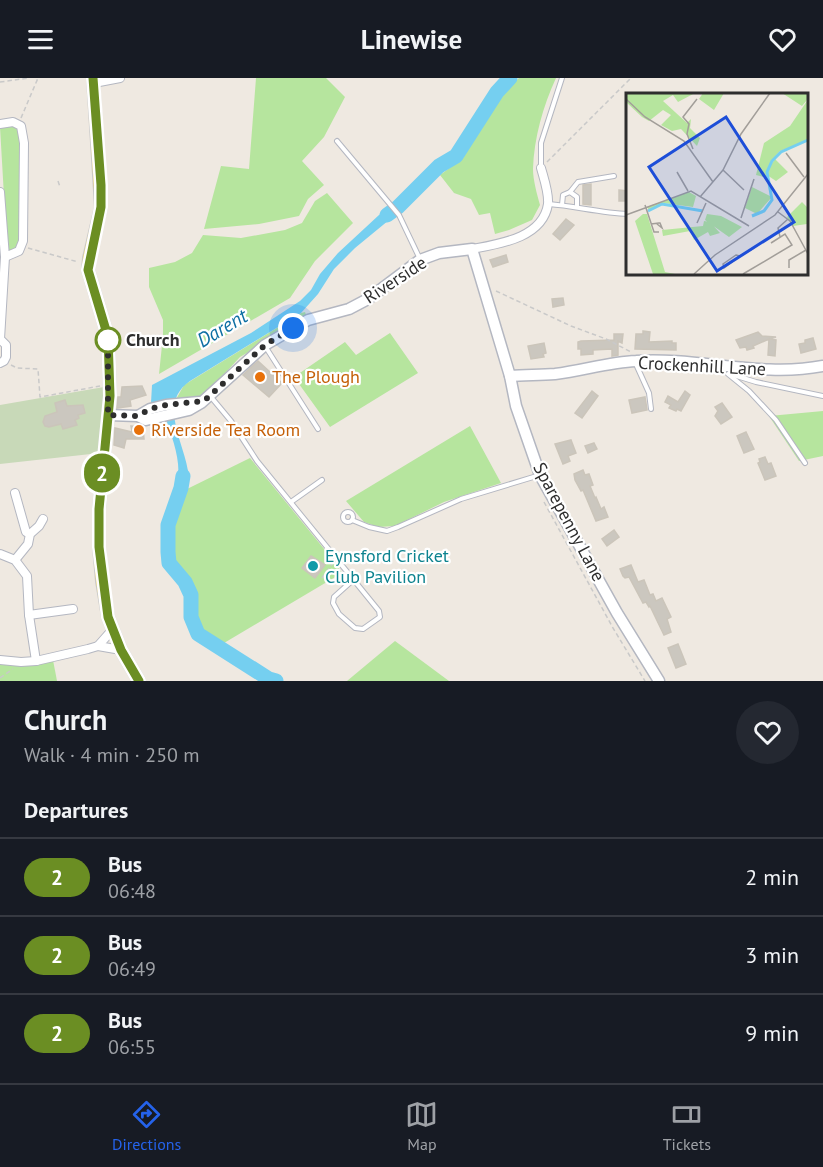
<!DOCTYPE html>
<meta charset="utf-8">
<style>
:root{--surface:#171b24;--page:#242831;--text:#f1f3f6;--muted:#9ea1a6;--line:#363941;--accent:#2563eb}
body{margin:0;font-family:"PT Sans",sans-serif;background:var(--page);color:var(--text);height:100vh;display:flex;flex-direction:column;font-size:22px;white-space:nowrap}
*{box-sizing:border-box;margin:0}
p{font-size:20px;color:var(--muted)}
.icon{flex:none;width:33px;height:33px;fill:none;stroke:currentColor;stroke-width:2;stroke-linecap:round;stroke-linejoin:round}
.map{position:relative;height:603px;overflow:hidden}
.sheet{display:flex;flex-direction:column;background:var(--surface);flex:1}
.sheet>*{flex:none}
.badge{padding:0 12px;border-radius:20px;font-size:21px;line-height:39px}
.you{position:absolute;width:30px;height:30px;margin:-15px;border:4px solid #fff;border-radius:50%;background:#1a73e8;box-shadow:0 0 0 9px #1a73e833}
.map>.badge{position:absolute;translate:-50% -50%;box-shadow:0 0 0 3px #fff}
h2{padding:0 24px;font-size:22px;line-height:54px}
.round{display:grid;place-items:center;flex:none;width:63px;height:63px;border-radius:32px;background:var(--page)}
.summary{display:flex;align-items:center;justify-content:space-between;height:102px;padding:0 24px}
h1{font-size:28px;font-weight:800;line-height:45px}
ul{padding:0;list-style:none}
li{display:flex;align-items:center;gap:18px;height:78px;padding:0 24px;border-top:2px solid var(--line)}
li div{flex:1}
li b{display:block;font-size:22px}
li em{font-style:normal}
li .badge{min-width:66px;font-weight:700;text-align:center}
header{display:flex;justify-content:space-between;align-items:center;height:78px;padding:0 24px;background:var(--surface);font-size:27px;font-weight:800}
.tab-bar{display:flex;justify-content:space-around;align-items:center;height:84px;border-top:2px solid var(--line);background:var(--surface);font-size:16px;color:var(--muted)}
.tab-bar a{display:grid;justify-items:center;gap:3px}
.tab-bar .active{color:var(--accent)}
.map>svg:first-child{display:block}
</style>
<header><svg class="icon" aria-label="menu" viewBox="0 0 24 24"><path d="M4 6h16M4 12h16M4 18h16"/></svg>Linewise<svg class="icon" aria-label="heart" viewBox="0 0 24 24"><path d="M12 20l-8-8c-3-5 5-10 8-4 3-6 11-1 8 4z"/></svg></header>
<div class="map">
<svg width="823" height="603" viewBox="0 0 823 603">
<rect width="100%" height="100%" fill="#efe9e1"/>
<g fill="#b6e59e">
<path d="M 256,0 L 326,0 L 345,19 L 324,59 L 302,83 L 324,107 L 308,121 L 299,138 L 259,146 L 204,151 L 221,88 L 249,91 Z"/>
<path d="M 519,0 L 556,0 C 543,28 534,60 533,91 C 533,102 537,116 540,127 L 532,142 L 509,152 L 495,156 L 490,135 L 479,137 L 471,121 L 454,115 L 440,97 L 463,80 L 500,17 Z"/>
<path d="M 11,48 C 19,50 20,56 22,64 L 20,165 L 15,173 L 9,174 L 7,170 L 0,49 Z"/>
<path d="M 327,115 L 353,145 L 315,183 L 290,220 L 159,296 L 163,258 L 163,242 L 149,209 L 149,190 L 175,184 L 192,175 L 203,157 L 241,160 L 285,152 L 302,145 L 315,123 Z"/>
<path d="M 305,234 L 307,239 L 240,279 L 204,318 L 174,325 L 184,307 L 301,235 Z"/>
<path d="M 390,255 L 418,295 L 330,349 L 294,299 L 345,264 L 356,277 Z"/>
<path d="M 823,333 L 823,378 L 799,383 L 769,338 Z"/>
<path d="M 470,348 L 501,405 L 444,424 L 395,448 L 378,449 L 364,444 L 346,423 Z"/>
<path d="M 250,380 L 329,477 L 342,495 L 219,568 L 200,555 L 194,539 L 195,517 L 188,504 L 173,485 L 171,463 L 172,447 L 176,429 L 187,411 Z"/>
<path d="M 395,563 L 449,603 L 347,603 Z"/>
<path d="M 53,582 L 57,603 L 0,603 L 0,584 Z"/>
</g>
<path fill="#c8d9b8" d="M 104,309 L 100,375 L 0,386 L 0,327 Z"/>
<path fill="#75cff0" d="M 401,121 L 405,126 L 400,133 L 355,170 L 334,191 L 318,216 L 301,235 L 190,303 C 158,325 183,362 188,393 C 189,402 185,411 183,420 L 174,416 C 185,390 173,363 165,338 L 145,330 L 151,325 L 152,307 L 251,255 L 300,223 L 311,212 L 320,196 L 338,175 L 379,137 L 390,132 Z"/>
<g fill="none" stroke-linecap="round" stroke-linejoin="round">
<g stroke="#75cff0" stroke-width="15">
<path d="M 387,137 L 398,129 L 439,88 L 456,78 L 497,14 L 510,0"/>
<path d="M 183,398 L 181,410 L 168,447 L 168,474 L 169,485 L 185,504 L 191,517 L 191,539 L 198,556 L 269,601 L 276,603"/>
</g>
</g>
<g fill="#cbc7bf" stroke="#cbc5ba" stroke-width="1.5">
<path d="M 591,106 L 591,127 L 583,126 L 583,107 Z"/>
<path d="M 619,112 L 628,113 L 628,123 L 619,123 Z"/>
<path d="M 566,141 L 574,147 L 560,162 L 553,156 Z"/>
<path d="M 506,177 L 508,184 L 493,189 L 490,182 Z"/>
<path d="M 563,220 L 564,227 L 553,229 L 552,221 Z"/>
<path d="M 643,253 L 650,254 L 649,264 L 672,263 L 672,265 L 676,265 L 676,272 L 635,271 L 636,256 L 643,256 Z"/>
<path d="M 758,254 L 762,258 L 776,259 L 770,261 L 776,262 L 775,278 L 768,277 L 769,261 L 753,268 L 754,270 L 747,272 L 746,269 L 740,270 L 736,262 Z"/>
<path d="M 614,256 L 623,256 L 622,265 L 618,263 L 618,277 L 612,278 L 612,271 L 593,272 L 593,276 L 581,277 L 581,271 L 578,271 L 578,264 L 581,263 L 614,262 Z"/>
<path d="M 813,260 L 816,271 L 801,275 L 799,266 L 805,265 L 805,262 Z"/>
<path d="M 544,265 L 546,275 L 543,276 L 544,279 L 531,281 L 528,268 Z"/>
<path d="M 258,283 L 282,305 L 269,319 L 243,297 Z"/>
<path d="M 142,308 L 146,317 L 130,322 L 131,328 L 117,330 L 118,319 L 121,319 L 122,309 Z"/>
<path d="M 592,313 L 598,318 L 582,340 L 575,335 Z"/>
<path d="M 685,313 L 690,317 L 681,333 L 677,331 L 676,333 L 669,330 L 671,327 L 665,324 L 668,318 L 678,324 Z"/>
<path d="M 645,319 L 647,332 L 632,335 L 629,322 Z"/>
<path d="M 65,322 L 67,328 L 83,327 L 85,335 L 78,337 L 79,340 L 75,342 L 77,347 L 63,351 L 61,346 L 49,349 L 45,348 L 43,344 L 45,338 L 57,334 L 55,325 Z"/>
<path d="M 722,325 L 732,339 L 721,346 L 715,338 L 718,333 L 715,329 Z"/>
<path d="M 131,348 L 143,349 L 144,361 L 126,361 L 124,370 L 114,367 L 115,350 L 132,354 Z"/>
<path d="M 746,354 L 754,371 L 744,375 L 737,358 Z"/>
<path d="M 571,362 L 576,375 L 568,378 L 570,383 L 563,386 L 555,366 Z"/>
<path d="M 594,365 L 597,371 L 588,375 L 585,368 Z"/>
<path d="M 765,379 L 768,386 L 771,385 L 776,398 L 765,402 L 758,385 L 760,384 L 759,381 Z"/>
<path d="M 583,392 L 585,397 L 589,396 L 593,407 L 590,408 L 595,420 L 596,419 L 601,431 L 604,429 L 608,439 L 596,443 L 583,412 L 581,413 L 575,402 L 574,396 Z"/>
<path d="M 614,452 L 619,459 L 607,468 L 602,461 Z"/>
<path d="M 311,478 L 325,487 L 315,500 L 302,490 Z"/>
<path d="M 631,487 L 638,504 L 644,502 L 650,517 L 653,516 L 656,523 L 662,520 L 671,539 L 667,541 L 671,554 L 664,557 L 650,528 L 649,529 L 646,524 L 643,525 L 629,499 L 625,500 L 623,498 L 620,491 Z"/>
<path d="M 678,566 L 686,586 L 676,590 L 668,570 Z"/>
</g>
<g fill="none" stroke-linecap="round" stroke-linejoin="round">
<g stroke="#b4b7c1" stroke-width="6">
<g id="lane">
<path d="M 337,63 L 399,137 L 419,179"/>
<path d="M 541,89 L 541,65 L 562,0"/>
<path d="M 570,114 L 578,104 L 614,98"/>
<path d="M 549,126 C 575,128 601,135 628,136"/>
<path d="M 562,127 L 563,117 L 570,114 L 577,119 L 577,128"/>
<path d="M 265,268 L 318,351"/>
<path d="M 635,284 L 649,315 L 651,331"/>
<path d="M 728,296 L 749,313 L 776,342 L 805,385"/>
<path d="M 730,296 L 756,304 L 823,318"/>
<path d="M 211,319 L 231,343 L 257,383 L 379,533 L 380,539 L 363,551 L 355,550 L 339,536 L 333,525 L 334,519 L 353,502"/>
<path d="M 291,424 L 322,402"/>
<circle cx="348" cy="439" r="5"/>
<path d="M 352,442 L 369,449 L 387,453 L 398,449 L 461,421 L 540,397"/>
</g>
</g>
<g stroke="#b4b7c1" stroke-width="10">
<g id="street">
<path d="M 94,5 L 120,0"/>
<path d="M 0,46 L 13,44 L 21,48 L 24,65 L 23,163 L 19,173 L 5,179 L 0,114"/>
<path d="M 472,171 C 499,166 543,160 548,126 C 549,115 544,101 541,90"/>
<path d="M 0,285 L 4,283 L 6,279 L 6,267 L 0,261 L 5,179"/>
<path d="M 15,415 L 26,454 L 30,456"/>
<path d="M 0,476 L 15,482 L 27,498 L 29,537 L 36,583"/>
<path d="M 15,482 L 28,466 L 30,456 L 39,448 L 43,441"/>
<path d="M 29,537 L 73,531"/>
<path d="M 98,568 L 121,572"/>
<path d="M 0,582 L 21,584 L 36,583 L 88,571 L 98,568 L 113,551"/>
</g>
</g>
<g stroke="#b4b7c1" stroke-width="13">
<g id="secondary">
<path d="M 510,298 C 525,297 540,297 555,296 C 582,293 609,284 636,283 C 699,279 761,300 823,288"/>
<path d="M 108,337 L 138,338 L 150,331 L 166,327 L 199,324"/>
<path d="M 138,338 L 146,342 L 189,332 L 201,325 L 265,267 L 308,242 L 349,231 L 368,221 L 420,182 L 439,175 L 472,171 L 510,298 L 516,328 L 540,397 L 617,535 L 659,603"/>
</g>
</g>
<g stroke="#c9c9c9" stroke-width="14">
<path id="primary" d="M 93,0 L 101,129 L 89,180 L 88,192 L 108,259 L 110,318 L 99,431 L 99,469 L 102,503 L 108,539 L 121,572 L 139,603"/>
</g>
<g stroke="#c9c9c9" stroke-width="1.5" stroke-dasharray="4.5 3" stroke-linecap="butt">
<path d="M 0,4 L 29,0"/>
<path d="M 21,40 L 38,0"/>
<path d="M 547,84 L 631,0"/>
<path d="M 58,103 L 60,109"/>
<path d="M 28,170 L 78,184"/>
<path d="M 496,213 L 571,248 L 606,261 L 631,274"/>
<path d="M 11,287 L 17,290 L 38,291 L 40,319 L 100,308"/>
<path d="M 544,424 L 613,550 L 645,603"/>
<path d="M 322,500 L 333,485"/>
<path d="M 0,600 L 13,591"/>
</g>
<use href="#lane" stroke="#fff" stroke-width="4"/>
<use href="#street" stroke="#fff" stroke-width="8"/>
<use href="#secondary" stroke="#fff" stroke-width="10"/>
<use href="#primary" stroke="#f2d163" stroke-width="12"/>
</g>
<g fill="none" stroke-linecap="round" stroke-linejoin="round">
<g stroke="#fff" stroke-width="14">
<path id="line" d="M 93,0 L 101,107 L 101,129 L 88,192 L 108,259 L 110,318 L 99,431 L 99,469 L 108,539 L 121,572 L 139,603"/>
</g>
<use href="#line" stroke="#6b8e23" stroke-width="9"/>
<path stroke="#2e2e2e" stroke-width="6" stroke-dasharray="0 10.8" d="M 108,262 L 108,259 L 108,337 L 138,338 L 150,331 L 166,327 L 204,323 L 265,267 L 293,250"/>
</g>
<circle fill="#fff" stroke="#6b8e23" stroke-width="3" cx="108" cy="262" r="12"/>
<g fill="#e8710a" stroke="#fff" stroke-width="2">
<circle cx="260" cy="299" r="6"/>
<circle cx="139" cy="352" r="6"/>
</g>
<circle fill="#0f9aa8" stroke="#fff" stroke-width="2" cx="313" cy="488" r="6"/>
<g text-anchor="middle" stroke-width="4.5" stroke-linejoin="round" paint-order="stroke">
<g font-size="18" fill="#2e2e2e" stroke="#fff">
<text transform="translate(395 202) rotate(-33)" y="6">Riverside</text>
<text transform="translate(702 288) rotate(3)" y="6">Crockenhill Lane</text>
<text transform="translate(569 444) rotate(62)" y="6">Sparepenny Lane</text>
</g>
<g font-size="18" font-weight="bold" fill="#2e2e2e" stroke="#fff" text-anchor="start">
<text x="126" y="268">Church</text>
</g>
<g font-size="18" fill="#c56008" stroke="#fff" text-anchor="start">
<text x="272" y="305">The Plough</text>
<text x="151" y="358">Riverside Tea Room</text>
</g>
<g font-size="18" fill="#0d838f" stroke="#fff" text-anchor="start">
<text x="325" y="484">Eynsford Cricket<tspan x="325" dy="21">Club Pavilion</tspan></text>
</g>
<g font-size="20" font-style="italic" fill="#0d6fa3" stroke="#fff">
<text transform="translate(222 250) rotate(-31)" y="7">Darent</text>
</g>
</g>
<g transform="translate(626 15)">
<rect width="182" height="182" fill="#efe9e1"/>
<path d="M 0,0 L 69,0 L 52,9 L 47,2 L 37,8 L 61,30 L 65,26 L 64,35 L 74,45 L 71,53 L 55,36 L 46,38 L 35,32 L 45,22 L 37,17 L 23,28 L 16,24 L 0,9 ZM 77,0 L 98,0 L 88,17 L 73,6 ZM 156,0 L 181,0 L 181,7 L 176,13 ZM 181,8 L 181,48 L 154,58 L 145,68 L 142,76 L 149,66 L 162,79 L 150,88 L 141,82 L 142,85 L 130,82 L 138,50 L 164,33 ZM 126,94 L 146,104 L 131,121 L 119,115 ZM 63,99 L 70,103 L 67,114 L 37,110 L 23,117 L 21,114 ZM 176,109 L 181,114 L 181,131 L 167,133 L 161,124 ZM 17,121 L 21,121 L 39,179 L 49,181 L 27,181 L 9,128 ZM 81,121 L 95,123 L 116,134 L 103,144 L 79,127 ZM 78,128 L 84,129 L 94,140 L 84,143 L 82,139 L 68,147 L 64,138 L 37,143 L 36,137 L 77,133 Z" fill="#b6e59e"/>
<path fill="none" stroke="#75cff0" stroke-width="3" d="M 22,118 L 36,111 L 77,118M 126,123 L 138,118 L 146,107 L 141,79 L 146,68 L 155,59 L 182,47"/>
<path fill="none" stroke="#a29e99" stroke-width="1.5" d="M 0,6 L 19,24 L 58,48 L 87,89M 67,56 L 61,41 L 63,31 L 57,24 L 71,6M 160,60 L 178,84M 97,77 L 118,97M 51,79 L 62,98M 74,104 L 97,77 L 115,41 L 144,0M 19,112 L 28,139 L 33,139M 152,119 L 164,128 L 182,161M 0,122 L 65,98 L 123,133M 115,125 L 128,86M 71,130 L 80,110M 25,131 L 33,130 L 34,130 L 36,135 L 31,131M 154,144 L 152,135 L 162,126M 110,162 L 114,163 L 98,175 L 97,171 ZM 114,163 L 128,155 L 125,157M 163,175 L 163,167 L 180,157M 68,181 L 89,162 L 149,122 L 182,81M 117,181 L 166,152 L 159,141 L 145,150"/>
<path fill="#1d4ed8" fill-opacity="0.15" stroke="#1d4ed8" stroke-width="3" d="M 100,24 L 168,129 L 91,178 L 23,74 Z"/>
<rect width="182" height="182" fill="none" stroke="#2e2e2e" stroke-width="3"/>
</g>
</svg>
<div class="you" style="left:293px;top:250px"></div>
<b class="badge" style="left:102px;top:395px;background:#6b8e23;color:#fff">2</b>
</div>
<section class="sheet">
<div class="summary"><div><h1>Church</h1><p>Walk · 4 min · 250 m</p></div><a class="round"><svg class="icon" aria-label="heart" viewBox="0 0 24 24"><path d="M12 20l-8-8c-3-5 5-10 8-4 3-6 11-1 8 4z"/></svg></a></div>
<h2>Departures</h2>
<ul>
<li><span class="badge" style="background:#6b8e23;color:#fff">2</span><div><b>Bus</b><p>06:48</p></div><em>2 min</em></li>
<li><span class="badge" style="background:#6b8e23;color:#fff">2</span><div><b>Bus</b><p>06:49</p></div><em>3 min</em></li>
<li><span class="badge" style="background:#6b8e23;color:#fff">2</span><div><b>Bus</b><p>06:55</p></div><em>9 min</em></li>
</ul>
</section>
<nav class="tab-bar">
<a class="active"><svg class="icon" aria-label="directions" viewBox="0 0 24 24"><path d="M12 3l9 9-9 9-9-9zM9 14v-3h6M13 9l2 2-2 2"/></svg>Directions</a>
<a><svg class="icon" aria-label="map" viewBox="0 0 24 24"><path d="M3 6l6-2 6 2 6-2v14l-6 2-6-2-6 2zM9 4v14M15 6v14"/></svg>Map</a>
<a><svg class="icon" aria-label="tickets" viewBox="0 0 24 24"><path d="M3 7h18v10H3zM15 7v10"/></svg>Tickets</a>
</nav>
